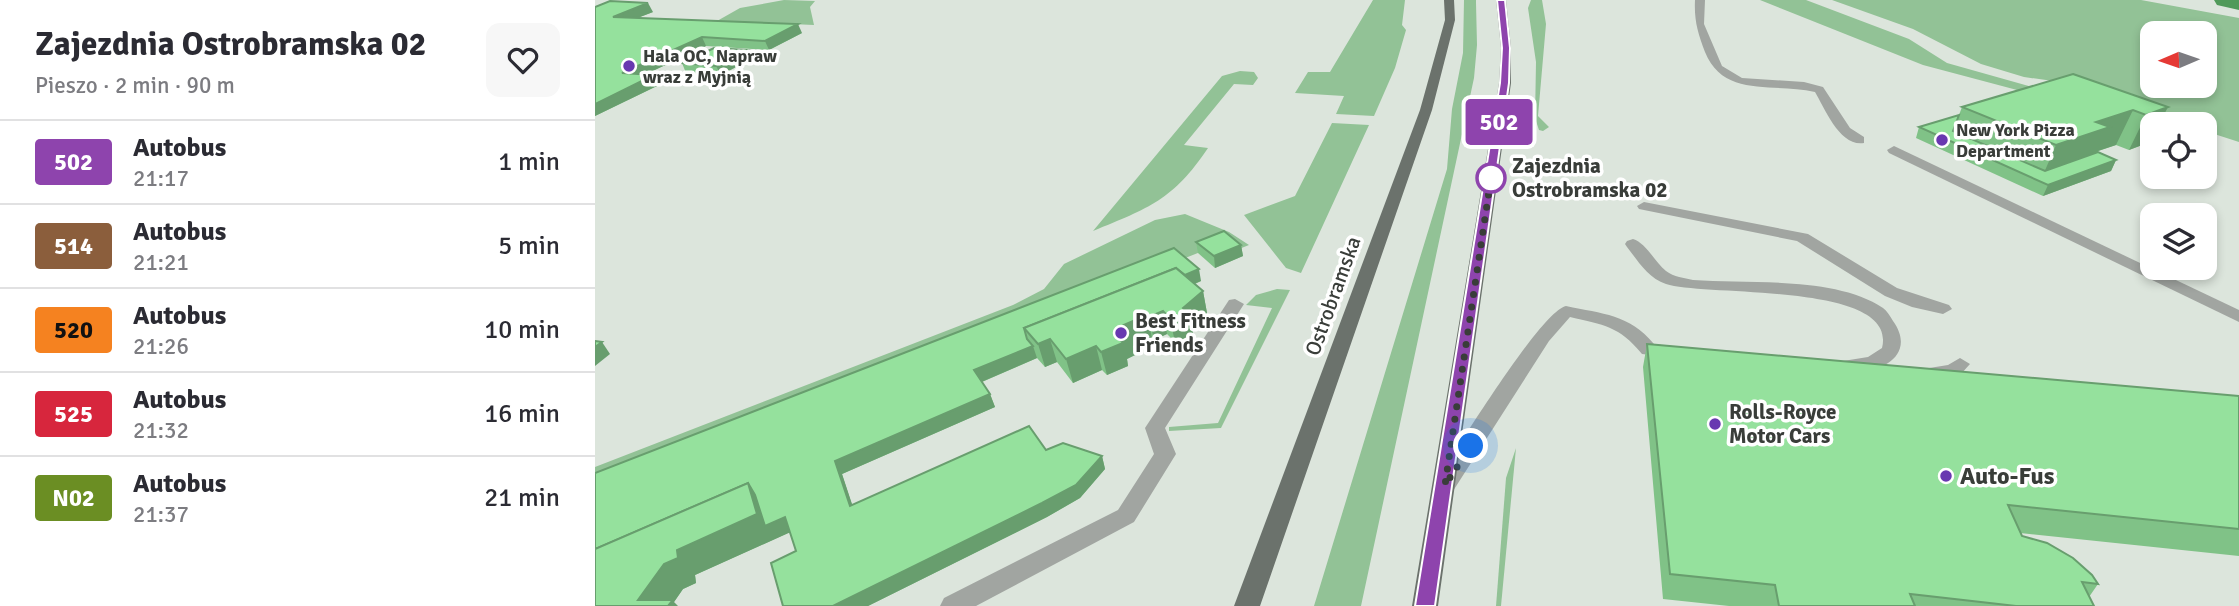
<!DOCTYPE html>
<html lang="pl">
<meta charset="utf-8">
<style>
:root{--surface:#fff;--page:#f7f7f7;--text:#2b2b33;--muted:#7c7c81;--line:#e1e1e2}
body{margin:0;font-family:Signika,sans-serif;background:var(--page);color:var(--text);height:100vh;display:flex;flex-direction:column;font-size:26px;white-space:nowrap}
*{box-sizing:border-box;margin:0}
p{font-size:23px;color:var(--muted)}
.icon{flex:none;width:38px;height:38px;fill:none;stroke:currentColor;stroke-width:2;stroke-linecap:round;stroke-linejoin:round}
.map{position:relative;flex:1;overflow:hidden}
.details{display:flex;flex-direction:column;background:var(--surface);width:595px}
.details>*{flex:none}
.badge{padding:0 14px;border-radius:5px;font-size:24px;line-height:46px}
.needle{width:46px;rotate:268deg}
.buttons{position:absolute;left:1545px;top:21px;display:grid;gap:14px}
.buttons a{display:grid;place-items:center;width:77px;height:77px;border-radius:14px;background:var(--surface);box-shadow:0 4px 10px #0003;font-size:35px}
.you{position:absolute;width:35px;height:35px;margin:-18px;border:5px solid #fff;border-radius:50%;background:#1a73e8;box-shadow:0 0 0 10px #1a73e833}
.map>.badge{position:absolute;translate:-50% -50%;box-shadow:0 0 0 4px #fff}
.round{display:grid;place-items:center;flex:none;width:74px;height:74px;border-radius:14px;background:var(--page)}
.headline{display:flex;align-items:center;justify-content:space-between;height:119px;padding:0 35px}
h1{font-size:33px;font-weight:800;line-height:52px}
ul{padding:0;list-style:none}
li{display:flex;align-items:center;gap:21px;height:84px;padding:0 35px;border-top:2px solid var(--line)}
li div{flex:1}
li b{display:block;font-size:26px}
li em{font-style:normal}
li .badge{min-width:77px;font-weight:700;text-align:center}
main{display:flex;flex:1;min-height:0}
.map>svg:first-child{display:block}
</style>
<main>
<section class="details">
<div class="headline"><div><h1>Zajezdnia Ostrobramska 02</h1><p>Pieszo · 2 min · 90 m</p></div><a class="round"><svg class="icon" aria-label="heart" viewBox="0 0 24 24"><path d="M12 20l-8-8c-3-5 5-10 8-4 3-6 11-1 8 4z"/></svg></a></div>
<ul>
<li><span class="badge" style="background:#8e44ad;color:#fff">502</span><div><b>Autobus</b><p>21:17</p></div><em>1 min</em></li>
<li><span class="badge" style="background:#8b5e3c;color:#fff">514</span><div><b>Autobus</b><p>21:21</p></div><em>5 min</em></li>
<li><span class="badge" style="background:#f58220;color:#111">520</span><div><b>Autobus</b><p>21:26</p></div><em>10 min</em></li>
<li><span class="badge" style="background:#d7263d;color:#fff">525</span><div><b>Autobus</b><p>21:32</p></div><em>16 min</em></li>
<li><span class="badge" style="background:#6b8e23;color:#fff">N02</span><div><b>Autobus</b><p>21:37</p></div><em>21 min</em></li>
</ul>
</section>
<div class="map">
<svg width="1644" height="606" viewBox="0 0 1644 606">
<rect width="100%" height="100%" fill="#dce5dc"/>
<g fill="#92c296" fill-rule="evenodd">
<path d="M 189,0 L 220,1 L 215,7 L 219,25 L 122,21 L 145,8 Z"/>
<path d="M 778,0 L 810,0 L 807,25 L 811,30 L 800,68 L 779,116 L 741,114 L 749,96 L 700,93 L 713,72 L 735,72 Z"/>
<path d="M 869,0 L 881,0 L 881,3 L 882,45 L 879,78 L 766,606 L 719,606 L 852,169 L 857,109 L 868,53 Z"/>
<path d="M 936,0 L 947,0 L 951,24 L 943,116 L 954,127 L 948,131 L 944,130 L 940,118 L 941,62 L 933,8 Z"/>
<path d="M 1165,0 L 1211,0 L 1314,39 L 1352,63 L 1451,91 L 1458,81 L 1429,77 L 1386,64 L 1318,29 L 1237,0 L 1546,0 L 1644,18 L 1644,142 L 1610,131 L 1610,124 L 1577,124 L 1482,106 L 1328,65 ZM 1558,33 L 1610,33 L 1610,86 L 1558,86 Z"/>
<path d="M 645,71 L 659,72 L 663,78 L 658,85 L 639,84 L 589,145 L 613,148 C 578,200 554,208 498,231 L 627,76 Z"/>
<path d="M 737,123 L 774,125 L 706,273 L 691,268 L 649,215 L 700,196 Z"/>
<path d="M 590,214 L 634,232 L 654,245 L 629,255 L 618,247 L 0,492 L 0,467 L 418,305 L 449,289 L 469,264 L 560,220 Z"/>
<path d="M 682,289 L 695,290 L 626,428 L 574,431 L 574,427 L 623,423 L 677,308 L 651,305 L 661,295 Z"/>
<path d="M 921,448 L 906,606 L 901,606 L 911,478 Z"/>
</g>
<g fill="none" stroke-linecap="round" stroke-linejoin="round">
<path fill="#509a5a" fill-rule="evenodd" d="M 1619,0 L 1644,0 L 1644,10 L 1622,5 Z"/>
<g fill="#a1a5a1" fill-rule="evenodd">
<path d="M 1100,0 L 1110,0 L 1109,24 L 1127,66 L 1147,78 L 1209,82 L 1228,87 L 1255,128 L 1269,137 L 1269,143 C 1245,147 1230,109 1220,92 C 1179,82 1129,99 1110,52 C 1103,33 1099,21 1100,0 Z"/>
<path d="M 1049,202 L 1213,234 L 1302,288 L 1354,305 L 1357,309 L 1348,314 L 1317,307 L 1290,296 L 1202,241 L 1044,209 L 1042,206 Z"/>
<path d="M 1038,239 C 1051,243 1060,262 1071,271 C 1079,277 1089,278 1098,280 C 1154,284 1241,276 1288,308 C 1292,311 1295,316 1298,321 C 1324,357 1280,378 1248,369 L 1245,365 L 1248,361 L 1273,357 L 1287,348 C 1304,281 1110,297 1071,284 C 1053,278 1043,261 1032,247 L 1030,244 L 1032,241 Z"/>
<path d="M 640,299 L 649,304 L 570,428 L 581,454 L 539,522 L 381,606 L 345,606 L 349,598 L 523,510 L 559,454 L 550,428 L 634,300 Z"/>
<path d="M 971,306 C 1008,314 1034,314 1059,344 L 1081,347 L 1083,351 L 1074,357 L 1047,354 C 1024,326 1009,325 975,317 L 954,341 L 858,491 L 850,493 L 842,491 L 839,485 L 842,479 C 862,450 945,312 971,306 Z"/>
<path d="M 1365,358 L 1375,364 L 1365,375 L 1335,379 L 1325,373 L 1328,369 L 1353,365 Z"/>
</g>
<path fill="#a1a5a1" fill-rule="evenodd" d="M 1299,146 L 1644,310 L 1644,322 L 1294,153 L 1292,150 Z"/>
<g fill="#6b726c" fill-rule="evenodd">
<path d="M 849,0 L 859,0 L 860,20 L 837,110 L 665,606 L 639,606 L 825,110 L 850,20 Z"/>
<path d="M 901,0 L 911,0 L 916,48 L 916,83 L 843,606 L 817,606 L 904,83 L 906,48 Z"/>
</g>
</g>
<g fill="#80c287">
<path d="M 0,7 L 58,12 L 42,18 L 207,33 L 174,50 L 111,46 L 49,75 L 64,85 L 0,116 Z"/>
<path d="M 152,50 L 156,59 L 126,75 L 91,73 L 87,63 Z"/>
<path d="M 1367,107 L 1573,107 L 1564,124 L 1558,124 L 1558,138 L 1555,142 L 1534,150 L 1521,145 L 1503,151 L 1503,152 L 1521,160 L 1516,171 L 1448,196 L 1321,138 L 1324,127 L 1364,115 Z"/>
<path d="M 601,242 L 646,245 L 648,256 L 620,268 L 603,253 Z"/>
<path d="M 579,248 L 606,281 L 600,284 L 608,291 L 612,313 L 597,327 L 599,338 L 580,342 L 572,334 L 559,340 L 557,338 L 538,346 L 540,355 L 532,359 L 533,366 L 512,375 L 507,370 L 478,383 L 462,362 L 450,367 L 442,358 L 387,382 L 395,394 L 400,407 L 247,474 L 257,505 L 451,450 L 507,456 L 510,469 L 485,498 L 452,517 L 273,606 L 188,606 L 201,551 L 195,532 L 100,575 L 101,583 L 88,589 L 79,602 L 0,606 L 0,473 Z"/>
<path d="M 1052,344 L 1644,396 L 1644,556 L 1425,533 L 1427,536 L 1503,584 L 1494,597 L 1499,606 L 1134,606 L 1068,599 L 1048,367 Z"/>
</g>
<g fill="#689e6e">
<path d="M 53,3 L 58,12 L 22,26 L 18,17 Z"/>
<path d="M 203,24 L 207,33 L 174,50 L 170,41 Z"/>
<path d="M 107,37 L 111,46 L 32,83 L 27,73 Z"/>
<path d="M 152,50 L 156,59 L 126,75 L 121,66 Z"/>
<path d="M 59,75 L 64,85 L 0,116 L 0,104 Z"/>
<path d="M 1573,107 L 1564,124 L 1558,124 L 1558,138 L 1555,142 L 1534,150 L 1551,115 Z"/>
<path d="M 1538,110 L 1521,145 L 1503,151 L 1497,163 L 1445,182 L 1461,145 L 1501,122 Z"/>
<path d="M 1521,160 L 1516,171 L 1448,196 L 1453,185 Z"/>
<path d="M 646,245 L 648,256 L 620,268 L 619,256 Z"/>
<path d="M 604,269 L 606,281 L 457,342 L 455,339 L 462,362 L 450,367 L 443,344 L 437,337 Z"/>
<path d="M 608,291 L 612,313 L 597,327 L 599,338 L 580,342 L 575,319 Z"/>
<path d="M 568,311 L 572,334 L 559,340 L 554,317 Z"/>
<path d="M 552,315 L 557,338 L 538,346 L 540,355 L 532,359 L 533,366 L 512,375 L 506,352 L 523,337 L 529,325 Z"/>
<path d="M 7,342 L 15,354 L 0,366 L 0,347 Z"/>
<path d="M 438,346 L 442,358 L 384,383 L 379,370 Z"/>
<path d="M 501,346 L 507,370 L 478,383 L 471,359 Z"/>
<path d="M 395,394 L 400,407 L 247,474 L 262,519 L 255,506 L 240,461 Z"/>
<path d="M 507,456 L 510,469 L 485,498 L 452,517 L 273,606 L 238,606 Z"/>
<path d="M 153,483 L 190,517 L 198,531 L 100,575 L 101,583 L 88,589 L 79,602 L 83,606 L 48,606 L 0,583 Z"/>
</g>
<g fill="#95e19d" stroke="#689e6e" stroke-width="2">
<path d="M 15,1 L 53,3 L 18,17 L 203,24 L 170,41 L 107,37 L 27,73 L 59,75 L 0,104 L 0,7 Z"/>
<path d="M 119,48 L 152,50 L 121,66 L 87,63 Z"/>
<path d="M 1478,74 L 1573,107 L 1551,115 L 1538,110 L 1501,122 L 1515,127 L 1461,145 L 1367,107 Z"/>
<path d="M 1364,115 L 1358,131 L 1450,171 L 1503,152 L 1521,160 L 1453,185 L 1324,127 Z"/>
<path d="M 629,231 L 646,245 L 619,256 L 601,242 Z"/>
<path d="M 579,248 L 604,269 L 590,275 L 581,268 L 429,328 L 432,339 L 438,346 L 379,370 L 395,394 L 240,461 L 255,506 L 434,426 L 451,450 L 468,443 L 507,456 L 481,485 L 447,503 L 238,606 L 188,606 L 176,563 L 201,551 L 190,517 L 170,526 L 160,495 L 153,483 L 0,549 L 0,473 Z"/>
<path d="M 581,268 L 608,291 L 588,308 L 595,315 L 575,319 L 568,311 L 554,317 L 552,315 L 529,325 L 535,332 L 523,337 L 528,343 L 506,352 L 501,346 L 471,359 L 455,339 L 443,344 L 429,328 Z"/>
<path d="M 0,341 L 7,342 L 0,347 Z"/>
<path d="M 1052,344 L 1644,396 L 1644,529 L 1413,505 L 1427,536 L 1452,543 L 1478,558 L 1497,575 L 1503,584 L 1487,582 L 1499,606 L 1421,606 L 1315,594 L 1320,606 L 1184,606 L 1180,585 L 1075,574 Z"/>
<path d="M 153,483 L 162,514 L 82,550 L 83,558 L 69,564 L 43,600 L 78,600 L 73,606 L 0,606 L 0,549 Z"/>
</g>
<path fill="#8e44ad" stroke="#fff" stroke-width="2" d="M 902,0 L 910,0 L 915,48 L 914,83 L 840,606 L 820,606 L 905,83 L 907,48 Z"/>
<g fill="none" stroke-linecap="round" stroke-linejoin="round">
<path stroke="#393d39" stroke-width="7" stroke-dasharray="0 12.6" d="M 876,446 L 850,485 L 896,178"/>
</g>
<g fill="#6838b0" stroke="#fff" stroke-width="2.5">
<circle cx="34" cy="66" r="7"/>
<circle cx="1347" cy="140" r="7"/>
<circle cx="526" cy="333" r="7"/>
<circle cx="1120" cy="424" r="7"/>
<circle cx="1351" cy="476" r="7"/>
</g>
<circle fill="#fff" stroke="#8e44ad" stroke-width="3.5" cx="896" cy="178" r="14"/>
<g text-anchor="middle" stroke-width="7" stroke-linejoin="round" paint-order="stroke">
<g font-size="18" font-weight="bold" fill="#393d39" stroke="#fff" text-anchor="start">
<text x="48" y="62">Hala OC, Napraw<tspan x="48" dy="21">wraz z Myjnią</tspan></text>
<text x="1361" y="136">New York Pizza<tspan x="1361" dy="21">Department</tspan></text>
</g>
<g font-size="21" font-weight="bold" fill="#393d39" stroke="#fff" text-anchor="start">
<text x="917" y="173">Zajezdnia<tspan x="917" dy="24">Ostrobramska 02</tspan></text>
</g>
<g font-size="21" fill="#393d39" stroke="#fff">
<text transform="translate(738 296) rotate(-70)" y="7">Ostrobramska</text>
</g>
<g font-size="21" font-weight="bold" fill="#393d39" stroke="#fff" text-anchor="start">
<text x="540" y="328">Best Fitness<tspan x="540" dy="24">Friends</tspan></text>
<text x="1134" y="419">Rolls-Royce<tspan x="1134" dy="24">Motor Cars</tspan></text>
</g>
<g font-size="24" font-weight="bold" fill="#393d39" stroke="#fff" text-anchor="start">
<text x="1365" y="484">Auto-Fus</text>
</g>
</g>
</svg>
<div class="buttons">
<a><svg class="needle" viewBox="-14 -14 28 28"><path d="M0-13l5 13h-10z" fill="#e53935"/><path d="M0 13l5-13h-10z" fill="#7c7c81"/></svg></a>
<a><svg class="icon" aria-label="locate" viewBox="0 0 24 24"><circle cx="12" cy="12" r="6"/><path d="M12 2v4M12 18v4M2 12h4M18 12h4"/></svg></a>
<a><svg class="icon" aria-label="layers" viewBox="0 0 24 24"><path d="M12 4l9 5-9 5-9-5zM3 14l9 5 9-5"/></svg></a>
</div>
<div class="you" style="left:876px;top:446px"></div>
<b class="badge" style="left:904px;top:122px;background:#8e44ad;color:#fff">502</b>
</div>
</main>
